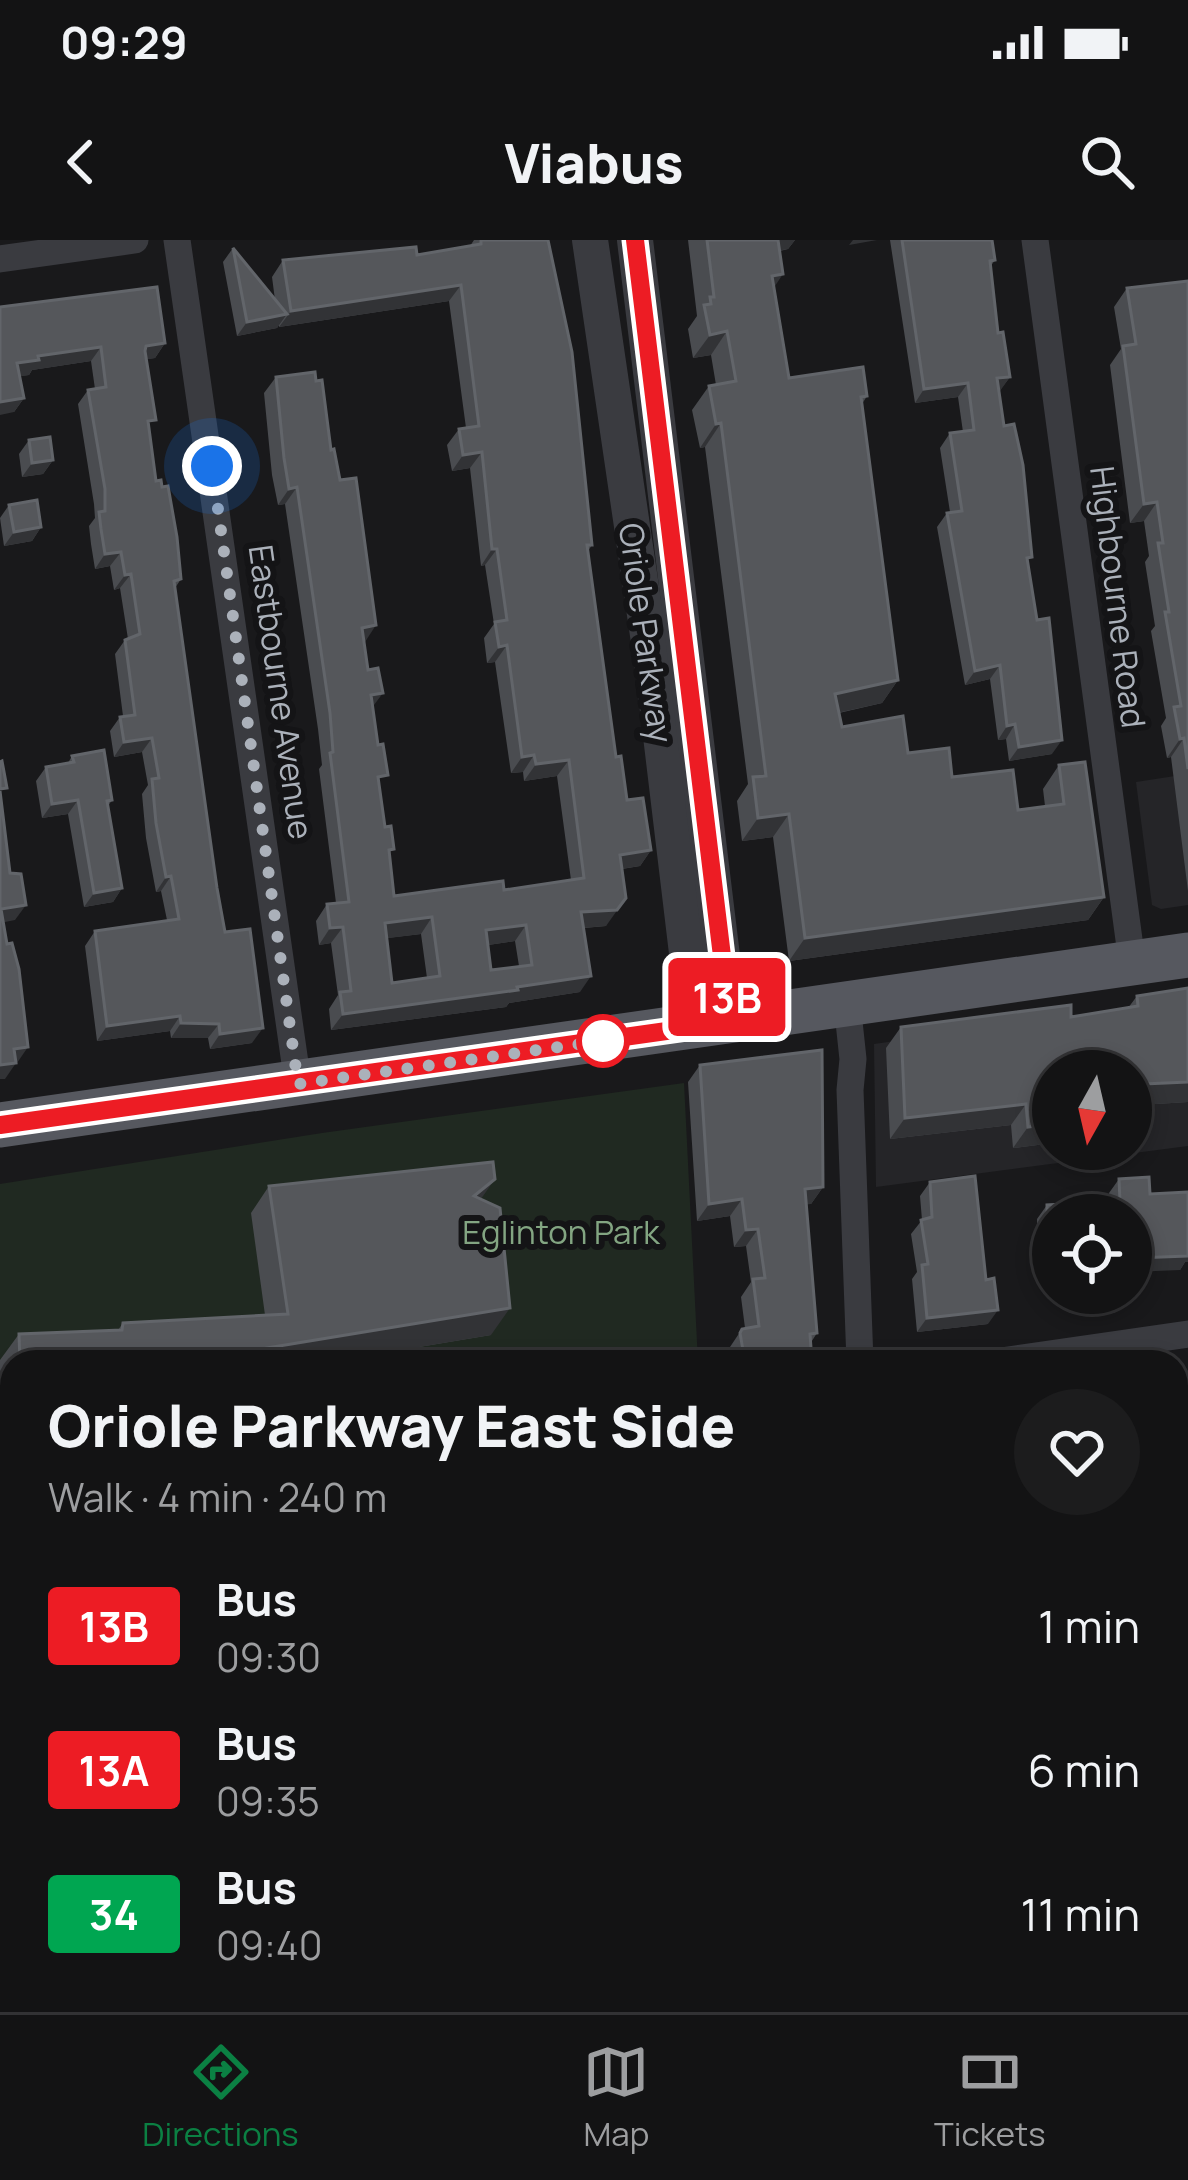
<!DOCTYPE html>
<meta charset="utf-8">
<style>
:root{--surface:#131314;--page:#1c1c1d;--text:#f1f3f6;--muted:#9d9ea0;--line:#323234;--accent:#0b8043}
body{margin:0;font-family:Manrope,sans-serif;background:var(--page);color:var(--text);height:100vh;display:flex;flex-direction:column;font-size:45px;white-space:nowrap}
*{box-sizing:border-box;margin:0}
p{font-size:39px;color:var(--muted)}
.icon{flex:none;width:66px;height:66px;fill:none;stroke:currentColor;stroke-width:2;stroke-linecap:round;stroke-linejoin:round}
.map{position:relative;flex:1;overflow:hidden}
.side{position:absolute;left:0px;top:1110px;width:1188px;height:663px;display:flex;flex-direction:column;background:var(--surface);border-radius:36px 36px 0 0;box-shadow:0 6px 18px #0003,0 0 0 3px var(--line)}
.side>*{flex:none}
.badge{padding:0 24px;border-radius:9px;font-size:42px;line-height:78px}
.needle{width:78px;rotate:188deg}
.tools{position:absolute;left:1032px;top:810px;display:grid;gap:24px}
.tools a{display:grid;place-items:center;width:120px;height:120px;border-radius:50%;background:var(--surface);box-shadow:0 6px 18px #0003,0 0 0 3px var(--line);font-size:60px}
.you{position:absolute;width:60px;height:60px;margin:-30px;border:9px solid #fff;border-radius:50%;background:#1a73e8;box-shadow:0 0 0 18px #1a73e833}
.map>.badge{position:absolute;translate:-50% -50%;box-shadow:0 0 0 6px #fff}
.round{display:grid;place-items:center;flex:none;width:126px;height:126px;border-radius:63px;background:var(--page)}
.overview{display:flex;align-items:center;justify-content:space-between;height:204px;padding:0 48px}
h1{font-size:57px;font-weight:800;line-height:90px}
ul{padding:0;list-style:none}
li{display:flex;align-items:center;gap:36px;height:144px;padding:0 48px}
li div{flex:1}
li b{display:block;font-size:45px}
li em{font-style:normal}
li .badge{min-width:132px;font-weight:700;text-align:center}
.status{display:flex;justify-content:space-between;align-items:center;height:84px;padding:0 60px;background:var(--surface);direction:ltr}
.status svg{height:33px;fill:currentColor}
header{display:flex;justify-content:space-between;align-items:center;height:156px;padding:0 48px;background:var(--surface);font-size:54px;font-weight:800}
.dock{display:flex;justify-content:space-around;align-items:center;height:168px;border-top:3px solid var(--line);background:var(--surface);font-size:33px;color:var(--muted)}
.dock a{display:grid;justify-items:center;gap:6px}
.dock .active{color:var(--accent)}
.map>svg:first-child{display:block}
</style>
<div class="status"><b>09:29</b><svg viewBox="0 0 49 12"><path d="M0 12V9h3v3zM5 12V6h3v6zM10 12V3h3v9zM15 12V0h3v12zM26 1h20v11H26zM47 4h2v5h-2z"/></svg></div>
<header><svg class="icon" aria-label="back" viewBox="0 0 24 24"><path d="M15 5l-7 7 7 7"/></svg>Viabus<svg class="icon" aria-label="search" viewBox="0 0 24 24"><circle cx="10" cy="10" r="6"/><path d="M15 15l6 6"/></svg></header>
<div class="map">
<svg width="1188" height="1772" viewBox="0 0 1188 1772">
<rect width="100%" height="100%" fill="#19191b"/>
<g fill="#252528" fill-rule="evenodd">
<path d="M 1188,534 L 1188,665 L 1161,669 L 1152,665 L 1136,542 Z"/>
<path d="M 1188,760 L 1188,906 L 876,947 L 874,804 ZM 1053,831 L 1131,831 L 1131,909 L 1053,909 Z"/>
</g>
<path fill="#202921" d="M 684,843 L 698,1122 L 12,1122 L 12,1761 L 723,1761 L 723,1772 L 0,1772 L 0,944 L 322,893 Z"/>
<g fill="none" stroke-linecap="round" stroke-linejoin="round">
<g stroke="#3a3b40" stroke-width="27">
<path d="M 177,0 L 298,844"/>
<path d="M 1035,0 L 1132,722"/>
<path d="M 0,19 L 135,0"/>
<path d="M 847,763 L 853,819 L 850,850 L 860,1122"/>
<path d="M 994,1122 L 1188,1094"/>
<path d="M 1176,1466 L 1188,1465"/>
<path d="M 905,1761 L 905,1772"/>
</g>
<g stroke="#3a3b40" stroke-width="36">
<path d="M 590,0 L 653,429 L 696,788"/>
<path d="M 635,0 L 730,782"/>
</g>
<path stroke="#56585f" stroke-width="45" d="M 0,885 L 1188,715"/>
</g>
<g fill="#4a4c50" fill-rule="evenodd">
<path d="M 474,0 L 548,0 L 592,305 L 588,311 L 616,517 L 627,560 L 651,610 L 640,626 L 622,629 L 606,686 L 584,688 L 580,752 L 509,763 L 506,767 L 331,790 L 329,769 L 338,755 L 331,703 L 319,705 L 316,681 L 327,664 L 336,663 L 319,529 L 322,525 L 318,489 L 285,264 L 278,265 L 272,235 L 264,153 L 276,137 L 316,141 L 331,210 L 373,467 L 379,548 L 394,656 L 504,650 L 571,640 L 557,536 L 524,541 L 523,532 L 511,533 L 495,422 L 487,423 L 484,398 L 494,384 L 485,325 L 481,326 L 470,228 L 452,231 L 447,205 L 459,189 L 466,188 L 449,61 L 279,87 L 279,85 L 277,88 L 237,96 L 223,22 L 233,8 L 275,60 L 272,37 L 283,20 L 417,15 L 470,6 ZM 421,694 L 427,738 L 392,743 L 387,698 ZM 515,701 L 519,726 L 491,730 L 488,705 Z"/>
<path d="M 688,0 L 795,0 L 788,9 L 780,11 L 774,48 L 789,138 L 867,156 L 862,164 L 898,440 L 882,463 L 839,473 L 842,487 L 908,513 L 1018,570 L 1045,566 L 1043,549 L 1059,525 L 1104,657 L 1088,680 L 789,721 L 773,597 L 742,601 L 737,561 L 748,544 L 705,207 L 700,208 L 692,170 L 709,146 L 716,145 L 711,115 L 693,118 L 688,89 L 697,76 Z"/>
<path d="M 890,0 L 992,0 L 995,20 L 990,27 L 998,93 L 1010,137 L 999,151 L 1028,323 L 1052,514 L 1009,521 L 1006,499 L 998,500 L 990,439 L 965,445 L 937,287 L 947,273 L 950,272 L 940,208 L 950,193 L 963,192 L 958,157 L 915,163 Z"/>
<path d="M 1188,41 L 1188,651 L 1171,517 L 1167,518 L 1161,486 L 1166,478 L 1151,391 L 1155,386 L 1145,322 L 1149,316 L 1144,281 L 1130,283 L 1110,125 L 1121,109 L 1114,67 L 1127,48 Z"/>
<path d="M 0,67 L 165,103 L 155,118 L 147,119 L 149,189 L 156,241 L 181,339 L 175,348 L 217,648 L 225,692 L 252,803 L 210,809 L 208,798 L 171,798 L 170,791 L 97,801 L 85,706 L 95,691 L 167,680 L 161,651 L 156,652 L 146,598 L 142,554 L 148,545 L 142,512 L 114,517 L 110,491 L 120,477 L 123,476 L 115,414 L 125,400 L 128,399 L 120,348 L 114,350 L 110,326 L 95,329 L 91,304 L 89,286 L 95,278 L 94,264 L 78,164 L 88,150 L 95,149 L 91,121 L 32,130 L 29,135 L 20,136 L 24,158 L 14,172 Z"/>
<path d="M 29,200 L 53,220 L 43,234 L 22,237 L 19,214 Z"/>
<path d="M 9,265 L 41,287 L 32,301 L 4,306 L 0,278 Z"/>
<path d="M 72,516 L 112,560 L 108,566 L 122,648 L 113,662 L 84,667 L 68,574 L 42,578 L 36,541 L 46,527 L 68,523 Z"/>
<path d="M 1188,748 L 1188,862 L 1140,865 L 1053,831 L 1053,903 L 1013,908 L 1011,885 L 890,899 L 886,808 L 901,787 L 1071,777 L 1128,768 L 1137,756 Z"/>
<path d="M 700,825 L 823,947 L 811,964 L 806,964 L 817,1093 L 810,1104 L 812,1122 L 730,1122 L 728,1110 L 742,1089 L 745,1088 L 741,1057 L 751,1042 L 746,1006 L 734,1007 L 730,976 L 697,981 L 688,842 Z"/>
<path d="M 1119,939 L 1150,954 L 1188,952 L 1188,1022 L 1185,1022 L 1180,1030 L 1053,975 L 1053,1043 L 1050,1043 L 1050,1038 L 1038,1039 L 1037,979 L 1047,965 L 1109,961 L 1109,953 Z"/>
<path d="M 930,942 L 988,1084 L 917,1092 L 912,1039 L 917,1032 L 911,994 L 922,980 L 920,956 Z"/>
<path d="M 269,946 L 481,959 L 491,1095 L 329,1122 L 12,1122 L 12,1230 L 0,1231 L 0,1120 L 19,1094 L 118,1090 L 123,1083 L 265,1075 L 251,973 Z"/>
<path d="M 769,1761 L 847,1761 L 849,1772 L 770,1772 Z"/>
<path d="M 959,1761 L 1018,1761 L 1020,1772 L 960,1772 Z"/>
</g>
<g fill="#323336">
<path d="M 770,0 L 795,0 L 788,9 L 760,14 Z"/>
<path d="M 853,0 L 877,0 L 849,5 Z"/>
<path d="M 783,34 L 767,58 L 772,36 Z"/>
<path d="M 461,45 L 449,61 L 279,87 L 291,71 Z"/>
<path d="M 287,74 L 277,88 L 237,96 L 247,82 Z"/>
<path d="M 727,91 L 711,115 L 693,118 L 710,95 Z"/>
<path d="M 165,103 L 155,118 L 136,121 L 146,106 Z"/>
<path d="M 101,107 L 91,121 L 32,130 L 29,135 L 7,138 L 17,123 L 38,116 Z"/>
<path d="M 1010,137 L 1000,151 L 987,152 L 997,138 Z"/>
<path d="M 968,143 L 958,157 L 915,163 L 924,149 Z"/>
<path d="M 24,158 L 14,172 L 0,175 L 0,162 Z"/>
<path d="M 721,183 L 705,207 L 700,208 L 716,184 Z"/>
<path d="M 482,212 L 470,228 L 452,231 L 463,215 Z"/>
<path d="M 53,220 L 43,234 L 22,237 L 32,223 Z"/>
<path d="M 297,247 L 285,264 L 278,265 L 289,249 Z"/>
<path d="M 1157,262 L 1144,281 L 1130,283 L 1144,264 Z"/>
<path d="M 41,287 L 32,301 L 4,306 L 14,292 Z"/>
<path d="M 492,309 L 497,309 L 485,325 L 481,326 Z"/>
<path d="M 121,312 L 110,326 L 95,329 L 105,314 Z"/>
<path d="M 131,334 L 120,348 L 114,350 L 125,335 Z"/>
<path d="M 376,385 L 365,402 L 362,388 Z"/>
<path d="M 507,405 L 495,422 L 487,423 L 499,407 Z"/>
<path d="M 1000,425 L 990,439 L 965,445 L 975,431 Z"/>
<path d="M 898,440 L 882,463 L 819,477 L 835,454 Z"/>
<path d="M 383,453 L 371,469 L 371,455 Z"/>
<path d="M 1015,484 L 1006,499 L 998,500 L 1007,486 Z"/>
<path d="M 152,498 L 142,512 L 114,517 L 124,502 Z"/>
<path d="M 1184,498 L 1171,517 L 1167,518 L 1180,499 Z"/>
<path d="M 1062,500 L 1052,514 L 1009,521 L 1019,507 Z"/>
<path d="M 534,515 L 523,532 L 511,533 L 522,517 Z"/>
<path d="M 569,520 L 557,536 L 524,541 L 536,524 Z"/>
<path d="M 78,560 L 68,574 L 42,578 L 52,564 Z"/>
<path d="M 789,574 L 773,597 L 742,601 L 758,578 Z"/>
<path d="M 651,610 L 640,626 L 608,631 L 620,615 Z"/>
<path d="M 171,636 L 161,651 L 156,652 L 166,637 Z"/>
<path d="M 122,648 L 113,662 L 84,667 L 94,653 Z"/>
<path d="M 1104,657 L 1088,680 L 789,721 L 805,698 Z"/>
<path d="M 626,658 L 606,686 L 570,689 L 581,672 Z"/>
<path d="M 26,665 L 15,680 L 0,683 L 1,669 Z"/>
<path d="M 432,677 L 421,694 L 373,700 L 385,683 Z"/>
<path d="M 526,685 L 515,701 L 475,707 L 486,690 Z"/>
<path d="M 343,687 L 331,703 L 319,705 L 330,688 Z"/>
<path d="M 591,736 L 580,752 L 509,763 L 506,767 L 331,790 L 343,774 Z"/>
<path d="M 180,776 L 170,791 L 97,801 L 107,786 Z"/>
<path d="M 181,783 L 219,784 L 208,798 L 171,798 Z"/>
<path d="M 263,788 L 252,803 L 210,809 L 220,794 Z"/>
<path d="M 28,807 L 17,823 L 3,825 L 16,823 L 5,839 L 0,839 L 0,825 L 14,809 Z"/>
<path d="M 1188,842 L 1188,862 L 1140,865 L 1131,878 L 1131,859 L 1144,844 Z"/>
<path d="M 1026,864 L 1011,885 L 890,899 L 905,878 Z"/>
<path d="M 1053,884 L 1053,903 L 1013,908 L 1028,887 Z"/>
<path d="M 495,939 L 476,966 L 474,956 Z"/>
<path d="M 823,947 L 811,964 L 793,966 L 805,949 Z"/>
<path d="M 742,959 L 730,976 L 697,981 L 709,964 Z"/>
<path d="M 758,989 L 746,1006 L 734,1007 L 746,990 Z"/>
<path d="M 1188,1011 L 1188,1022 L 1185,1022 L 1180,1030 L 1131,1032 L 1131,1022 L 1136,1018 Z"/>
<path d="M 1048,1025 L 1053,1025 L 1053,1034 L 1050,1038 L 1038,1039 Z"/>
<path d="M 510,1068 L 491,1095 L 329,1122 L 258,1122 L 267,1108 Z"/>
<path d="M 998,1070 L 988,1084 L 917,1092 L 927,1078 Z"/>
<path d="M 12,1205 L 12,1230 L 0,1231 L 0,1206 Z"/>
<path d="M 1186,1220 L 1176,1234 L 1176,1221 Z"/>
<path d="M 1176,1393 L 1188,1393 L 1188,1406 L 1176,1407 Z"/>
<path d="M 1188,1572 L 1188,1585 L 1176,1586 L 1176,1579 L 1180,1573 Z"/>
<rect x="0" y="1619" width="12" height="26"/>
<path d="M 1188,1746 L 1188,1759 L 1176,1761 L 1176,1748 Z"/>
<path d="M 1144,1761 L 1173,1761 L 1141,1765 Z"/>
</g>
<g fill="#55575b" stroke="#62656a" stroke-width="3" fill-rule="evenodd">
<path d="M 481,0 L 548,0 L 572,112 L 592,305 L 587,305 L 616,517 L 621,516 L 627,560 L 643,558 L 651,610 L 620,615 L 626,658 L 617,670 L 581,672 L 591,736 L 517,747 L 518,750 L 343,774 L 340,752 L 351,751 L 343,687 L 330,688 L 327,664 L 349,662 L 330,513 L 333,512 L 330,473 L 297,247 L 289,249 L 284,218 L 276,137 L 315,132 L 316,141 L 322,140 L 331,210 L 334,209 L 340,240 L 356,238 L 376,385 L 362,388 L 368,430 L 378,428 L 383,453 L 371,455 L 378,505 L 383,504 L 388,535 L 378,537 L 385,587 L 391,586 L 394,609 L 389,610 L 394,656 L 503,641 L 504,650 L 584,638 L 569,520 L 536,524 L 534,515 L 522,517 L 507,405 L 499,407 L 495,382 L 507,380 L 497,309 L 492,309 L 482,212 L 463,215 L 459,189 L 479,186 L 461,45 L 291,71 L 283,20 L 416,7 L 417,15 L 481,4 ZM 432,677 L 440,736 L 392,743 L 385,683 ZM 526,685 L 532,725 L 491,730 L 486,690 Z"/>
<path d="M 707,0 L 778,0 L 783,34 L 772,36 L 789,138 L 863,127 L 867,156 L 861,157 L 898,440 L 835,454 L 842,487 L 903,476 L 908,513 L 949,508 L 952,537 L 1013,530 L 1018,570 L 1064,564 L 1059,525 L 1085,522 L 1104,657 L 805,698 L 789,574 L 758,578 L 753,537 L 766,536 L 721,183 L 716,184 L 709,146 L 736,141 L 727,91 L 710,95 L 704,65 L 711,64 L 710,57 L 714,57 Z"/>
<path d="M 902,0 L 992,0 L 995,20 L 990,21 L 998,93 L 1003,92 L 1010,137 L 997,138 L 1004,186 L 1014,184 L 1023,225 L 1032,317 L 1027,318 L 1037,380 L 1049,378 L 1062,500 L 1019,507 L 1015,484 L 1007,486 L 1000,425 L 975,431 L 947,273 L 962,271 L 950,193 L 974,190 L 968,143 L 924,149 Z"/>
<path d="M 233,8 L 287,74 L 247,82 Z"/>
<path d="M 1188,41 L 1188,529 L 1184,498 L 1180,499 L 1174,467 L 1181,466 L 1165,372 L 1169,372 L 1158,303 L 1163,303 L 1157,262 L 1144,264 L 1123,106 L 1136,104 L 1127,48 Z"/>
<path d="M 157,47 L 165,103 L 146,106 L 145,111 L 156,180 L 148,181 L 156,241 L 161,240 L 162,247 L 168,246 L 177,297 L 181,339 L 174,341 L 217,648 L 225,692 L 250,689 L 263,788 L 220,794 L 219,784 L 181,783 L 180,776 L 107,786 L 95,691 L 179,679 L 171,636 L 166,637 L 156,583 L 152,539 L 159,538 L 152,498 L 124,502 L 120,477 L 135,475 L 125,400 L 140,394 L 131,334 L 125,335 L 121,312 L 105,314 L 101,289 L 99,272 L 105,271 L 105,249 L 88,150 L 106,147 L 101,107 L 38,116 L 39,120 L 17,123 L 24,158 L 0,162 L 0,67 Z"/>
<path d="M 50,197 L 53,220 L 32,223 L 29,200 Z"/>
<path d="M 37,260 L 41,287 L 14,292 L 9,265 Z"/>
<path d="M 104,510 L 112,560 L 107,561 L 122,648 L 94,653 L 78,560 L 52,564 L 46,527 L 74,522 L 72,516 Z"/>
<path d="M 2,521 L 7,548 L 0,549 L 0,522 Z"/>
<path d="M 0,551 L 10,633 L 21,634 L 26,665 L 1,669 L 7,704 L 12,703 L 19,729 L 28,807 L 14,809 L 16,823 L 0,825 Z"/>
<path d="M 1188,748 L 1188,842 L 1144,844 L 1145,858 L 1131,859 L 1131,831 L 1053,831 L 1053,884 L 1028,887 L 1026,864 L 905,878 L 901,787 L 1071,765 L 1071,777 L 1138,766 L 1137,756 Z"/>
<path d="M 822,810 L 823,947 L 805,949 L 817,1093 L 810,1094 L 812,1122 L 745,1122 L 740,1093 L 742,1089 L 759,1086 L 753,1039 L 765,1038 L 758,989 L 746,990 L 742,959 L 709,964 L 700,825 Z"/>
<path d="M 493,922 L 495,939 L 474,956 L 500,968 L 510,1068 L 267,1108 L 271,1122 L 20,1122 L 19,1094 L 122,1090 L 123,1083 L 288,1074 L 269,946 Z"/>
<path d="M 975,936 L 986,1040 L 994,1038 L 998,1070 L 927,1078 L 922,1025 L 928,1024 L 921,980 L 932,977 L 930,942 Z"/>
<path d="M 1149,937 L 1150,954 L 1188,952 L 1188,1016 L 1136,1018 L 1136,1022 L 1131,1022 L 1131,975 L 1053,975 L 1053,1025 L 1048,1025 L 1047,965 L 1120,961 L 1119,939 Z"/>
<path d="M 12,1135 L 12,1205 L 0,1206 L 0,1137 Z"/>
<path d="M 1185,1137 L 1188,1137 L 1188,1205 L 1185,1206 L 1186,1220 L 1176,1221 L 1176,1150 L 1186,1149 Z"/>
<path d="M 1176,1340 L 1184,1347 L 1188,1346 L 1188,1393 L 1176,1393 Z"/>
<path d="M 12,1418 L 12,1619 L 0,1619 L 0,1419 Z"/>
<path d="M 1176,1507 L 1188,1507 L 1188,1572 L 1180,1573 L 1180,1566 L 1176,1566 Z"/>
<path d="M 1186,1674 L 1188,1680 L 1188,1746 L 1176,1748 L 1176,1675 Z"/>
<path d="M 780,1761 L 847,1761 L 849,1772 L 781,1772 Z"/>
<path d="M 970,1761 L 1018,1761 L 1020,1772 L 970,1772 Z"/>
</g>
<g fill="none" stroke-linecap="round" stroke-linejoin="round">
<g stroke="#fff" stroke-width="27">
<path id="line" d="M 0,885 L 730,782 L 635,0"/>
</g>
<use href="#line" stroke="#ed1c24" stroke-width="18"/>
<path stroke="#abb1ba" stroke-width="12" stroke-dasharray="0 21.6" d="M 212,226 L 298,844 L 616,799 L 603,801"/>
</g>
<circle fill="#fff" stroke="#ed1c24" stroke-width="6" cx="603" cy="801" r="24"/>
<g text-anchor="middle" stroke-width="12" stroke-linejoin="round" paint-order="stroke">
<g font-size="33" fill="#abb1ba" stroke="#141416">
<text transform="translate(1118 357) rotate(83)" y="12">Highbourne Road</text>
<text transform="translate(646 393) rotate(82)" y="12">Oriole Parkway</text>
<text transform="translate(281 452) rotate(82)" y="12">Eastbourne Avenue</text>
</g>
<g font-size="33" fill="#83a582" stroke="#141416">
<text x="561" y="1004">Eglinton Park</text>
</g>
</g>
</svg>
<div class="tools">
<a><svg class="needle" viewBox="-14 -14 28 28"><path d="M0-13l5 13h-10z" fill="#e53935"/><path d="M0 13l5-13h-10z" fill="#9d9ea0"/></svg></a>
<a><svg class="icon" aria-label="locate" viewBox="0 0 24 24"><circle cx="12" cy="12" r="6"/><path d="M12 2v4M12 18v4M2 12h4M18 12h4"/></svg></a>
</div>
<div class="you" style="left:212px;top:226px"></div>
<b class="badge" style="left:727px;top:757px;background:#ed1c24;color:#fff">13B</b>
<section class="side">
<div class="overview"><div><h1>Oriole Parkway East Side</h1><p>Walk · 4 min · 240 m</p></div><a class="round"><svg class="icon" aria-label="heart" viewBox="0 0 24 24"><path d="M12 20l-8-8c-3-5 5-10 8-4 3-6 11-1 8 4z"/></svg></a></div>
<ul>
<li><span class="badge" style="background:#ed1c24;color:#fff">13B</span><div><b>Bus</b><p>09:30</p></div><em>1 min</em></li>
<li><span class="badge" style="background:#ed1c24;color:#fff">13A</span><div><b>Bus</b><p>09:35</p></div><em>6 min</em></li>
<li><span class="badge" style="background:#00a651;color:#fff">34</span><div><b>Bus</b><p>09:40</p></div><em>11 min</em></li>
</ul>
</section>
</div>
<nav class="dock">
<a class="active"><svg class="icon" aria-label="directions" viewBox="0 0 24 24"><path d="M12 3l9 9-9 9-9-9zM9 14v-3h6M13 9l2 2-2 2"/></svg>Directions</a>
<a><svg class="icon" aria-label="map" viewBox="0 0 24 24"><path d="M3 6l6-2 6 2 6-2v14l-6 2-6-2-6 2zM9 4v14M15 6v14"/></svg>Map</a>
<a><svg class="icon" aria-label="tickets" viewBox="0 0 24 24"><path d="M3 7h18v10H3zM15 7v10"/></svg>Tickets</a>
</nav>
